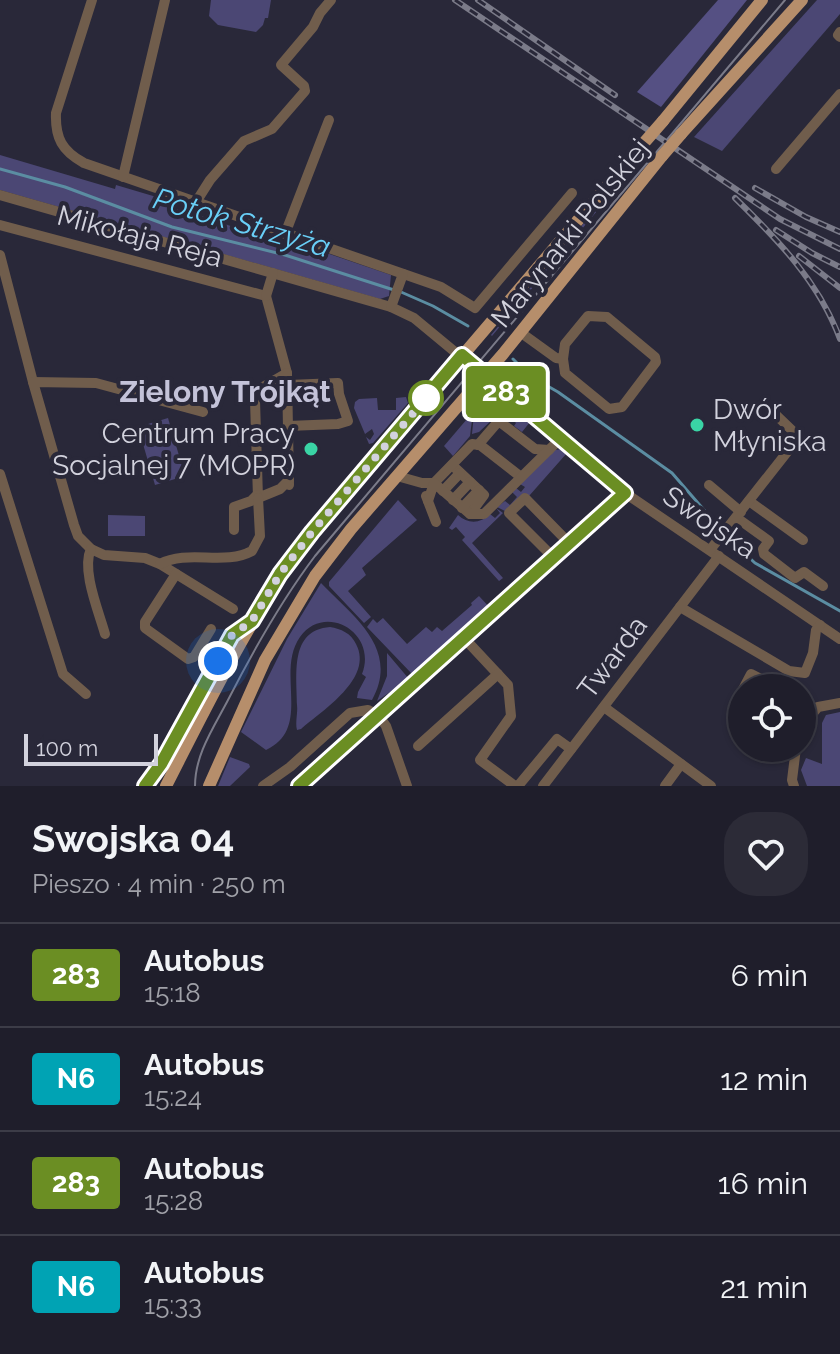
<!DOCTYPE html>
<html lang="pl">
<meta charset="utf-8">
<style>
:root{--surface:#1f1e2b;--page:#2c2b37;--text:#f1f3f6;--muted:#a1a2a9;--line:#3c3c47}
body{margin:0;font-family:Raleway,sans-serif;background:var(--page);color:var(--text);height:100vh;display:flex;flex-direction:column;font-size:30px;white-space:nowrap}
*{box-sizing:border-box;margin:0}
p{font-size:26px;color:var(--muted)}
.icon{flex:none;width:44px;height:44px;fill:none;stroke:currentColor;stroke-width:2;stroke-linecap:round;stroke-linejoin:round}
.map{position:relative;height:786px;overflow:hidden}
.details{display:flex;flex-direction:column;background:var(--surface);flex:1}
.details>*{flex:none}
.badge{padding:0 16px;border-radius:6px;font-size:28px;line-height:52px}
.fabs{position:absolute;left:728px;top:674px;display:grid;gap:16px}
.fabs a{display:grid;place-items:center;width:88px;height:88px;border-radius:50%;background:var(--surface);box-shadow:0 2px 6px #0004,0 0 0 2px var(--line);font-size:40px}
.scale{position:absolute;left:24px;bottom:20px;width:134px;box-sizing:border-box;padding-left:8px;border:4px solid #d2d2dd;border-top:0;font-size:22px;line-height:28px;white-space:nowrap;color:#d2d2dd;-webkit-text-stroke:6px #292839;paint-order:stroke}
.you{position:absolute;width:40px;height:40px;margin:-20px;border:6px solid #fff;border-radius:50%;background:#1a73e8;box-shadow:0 0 0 12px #1a73e833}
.map>.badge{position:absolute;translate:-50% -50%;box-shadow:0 0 0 4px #fff}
.round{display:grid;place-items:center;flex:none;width:84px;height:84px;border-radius:32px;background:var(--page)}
.head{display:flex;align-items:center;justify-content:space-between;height:136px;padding:0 32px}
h1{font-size:38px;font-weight:700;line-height:60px}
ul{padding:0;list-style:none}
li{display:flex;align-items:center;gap:24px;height:104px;padding:0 32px;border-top:2px solid var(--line)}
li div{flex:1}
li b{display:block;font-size:30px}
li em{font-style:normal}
li .badge{min-width:88px;font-weight:700;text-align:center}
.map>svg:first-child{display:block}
</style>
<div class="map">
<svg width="840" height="786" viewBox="0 0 840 786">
<rect width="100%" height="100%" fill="#292839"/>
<g fill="#4b4774">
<path d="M 211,0 L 271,0 L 268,18 L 265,18 L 263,25 L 256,32 L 218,25 L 209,16 Z"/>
<path d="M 817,0 L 840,0 L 840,14 L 722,151 L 694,137 Z"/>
<path d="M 647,147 L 650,148 L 492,336 L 491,335 Z"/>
<path d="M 0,155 L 115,189 L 116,185 L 170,201 L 169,206 L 183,211 L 186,204 L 194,207 L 193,213 L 300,250 L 303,245 L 391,275 L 389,296 L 380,299 L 0,190 Z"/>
<path d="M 492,396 L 498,397 L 530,422 L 522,432 L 514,426 L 516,423 L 512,419 L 494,418 L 479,432 L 472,434 C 474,418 473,400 492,396 Z"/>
<path d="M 406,397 L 408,403 L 373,443 L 369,444 L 366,437 L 370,440 L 374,434 L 372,429 L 365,434 L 354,408 L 355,402 L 359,399 L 377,398 L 378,410 L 396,410 L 396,398 Z"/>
<path d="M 473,412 L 470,436 L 453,456 L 444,446 Z"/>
<path d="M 168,418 L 185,476 L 155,485 L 138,427 Z"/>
<path d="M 562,449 L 567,453 L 529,496 L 525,493 L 505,511 L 497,507 L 505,501 L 510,505 L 517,497 L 512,492 L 516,488 L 521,492 L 525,487 L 520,484 L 555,450 Z"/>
<path d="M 398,500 L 417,520 L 362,568 L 366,575 L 348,591 L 371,617 L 364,623 L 329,586 L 329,582 Z"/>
<path d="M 496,508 L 503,513 L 472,543 L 503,578 L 499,581 L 462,540 L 465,537 L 456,527 L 452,530 L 449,528 L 458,515 C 468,524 480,524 490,514 L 495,518 L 500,513 Z"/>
<path d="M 108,515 L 145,516 L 145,536 L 108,536 Z"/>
<path d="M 321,583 C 354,617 400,649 372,700 L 357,698 L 358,692 L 366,677 L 362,674 C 378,633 325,602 300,637 C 275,672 313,728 266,750 L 241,732 L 287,639 Z"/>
<path d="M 479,596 L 491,609 L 418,674 L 416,673 L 413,675 L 367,627 L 373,619 L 377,623 L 383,618 L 407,644 L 426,627 L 432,632 L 437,627 L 442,631 L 472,605 L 471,603 Z"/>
<path d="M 330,627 C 341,629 351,633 356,644 C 374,678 323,710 301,729 L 297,730 C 295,722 298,713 297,705 C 297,675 289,630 330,627 Z"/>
<path d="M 387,653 L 409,679 L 377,701 L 387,676 Z"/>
<path d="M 840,712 L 840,786 L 807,786 L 801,770 L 806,758 L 822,764 L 822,723 L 826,715 Z"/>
<path d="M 230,757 L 249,764 L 250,767 L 230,786 L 218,786 Z"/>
</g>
<path fill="#555083" d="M 718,0 L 747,0 L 661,107 L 637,92 Z"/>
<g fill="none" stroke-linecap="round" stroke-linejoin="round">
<g stroke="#5b8da2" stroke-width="3">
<path d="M 0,169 L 65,187 L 172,227 L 285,255 L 394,290"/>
<path d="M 401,292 L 433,306 L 468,326"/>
<path d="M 513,359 L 530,376 L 558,392 L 672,473 L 711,518 L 724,528"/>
<path d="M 730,532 L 742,551 L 755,563 L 840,611"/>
</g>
<g stroke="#705d4c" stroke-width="10">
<path d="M 92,0 L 56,113 C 55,138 62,151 84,163 L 441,287 L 475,308 L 572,193"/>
<path d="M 840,32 L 838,35 L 840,37"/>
<path d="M 776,169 L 840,94"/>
<path d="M 123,177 L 165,0"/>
<path d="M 0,195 L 391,307 L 414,318 L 625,493 L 840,639"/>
<path d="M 196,202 L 210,180 L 244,141 L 272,129 L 305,91 L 304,86 L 281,65 L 313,27 L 320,13 L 331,0"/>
<path d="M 0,225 L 266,296 L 287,373 L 289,485"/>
<path d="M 285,234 L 329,120"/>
<path d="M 0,255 L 33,382"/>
<path d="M 266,296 L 273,273"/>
<path d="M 391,307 L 403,274"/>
<path d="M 520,332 L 556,358 L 563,359 L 565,344 L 588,316 L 607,317 L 655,357 L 656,362 L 622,407 L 609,409 L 565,373 L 563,359"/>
<path d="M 287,373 L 261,388 L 255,400 L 258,498 L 280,489 L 289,480"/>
<path d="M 288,385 L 338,383 L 339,394 L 348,421 L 338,424 L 288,426"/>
<path d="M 203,412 L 96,383 L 33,382 L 74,525 L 78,536 L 91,549 L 104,555 L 145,558 L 160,564 L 233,609"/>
<path d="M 478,445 L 497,423 L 500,422 L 535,449 L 549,450"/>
<path d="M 452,465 L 484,495 L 470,514"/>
<path d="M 0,474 L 63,674 L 86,694"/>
<path d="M 397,476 L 422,483 L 434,483 L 472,444 L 480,445 L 521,477"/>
<path d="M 709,485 L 741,512"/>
<path d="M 443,491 L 460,473"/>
<path d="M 426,496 L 436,522"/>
<path d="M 453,500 L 470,482"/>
<path d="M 428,501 L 434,483 L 470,514 L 484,514 L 561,438"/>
<path d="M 749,501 L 803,540"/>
<path d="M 462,508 L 479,490"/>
<path d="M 737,518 L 769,541 L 763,549 L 764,554 L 795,578 L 804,572 L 823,586"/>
<path d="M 234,530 L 234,507 L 251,501 L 257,495"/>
<path d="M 91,549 C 81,570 99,612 105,634"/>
<path d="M 710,550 L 799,437 L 775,414"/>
<path d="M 554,558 L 509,513 L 525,498 L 570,544"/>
<path d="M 160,564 C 188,549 224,566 252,551 L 260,536 L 258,498"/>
<path d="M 176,574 L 145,622 L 145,628 L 188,659 L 194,657 L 211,629"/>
<path d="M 680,607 L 789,671 L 805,673 L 813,653 L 816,630 L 820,625"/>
<path d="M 465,639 L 508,685 L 511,716 L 480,760 L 515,786"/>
<path d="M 742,691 L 751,674 L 779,688"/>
<path d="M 604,707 L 711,786"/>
<path d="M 379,716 L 386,726 L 407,786"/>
<path d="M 802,726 L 818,707 L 840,703"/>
<path d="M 418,746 L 498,674"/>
<path d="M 263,786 L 290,767 L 350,713 L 368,710 L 379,716"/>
<path d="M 298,786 L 625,493"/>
<path d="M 518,786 L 557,739 L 571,749"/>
<path d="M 543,786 L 719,556"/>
<path d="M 665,786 L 681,764"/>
<path d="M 794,786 L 792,780 L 796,748"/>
</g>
<g stroke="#b68e6b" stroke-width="12">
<path d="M 663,121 L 762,0"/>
<path d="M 681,134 L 802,0"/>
<path d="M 145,786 L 161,764 L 232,635 L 249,623"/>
<path d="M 166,786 C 211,698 253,611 312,532 L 643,144"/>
<path d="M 209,786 L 265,660 L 315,576 L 351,529 L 503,354 L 662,156"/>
</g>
<path stroke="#7b7b89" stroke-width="2" d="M 195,786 C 195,754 214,727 228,700 C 254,649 281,601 315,556 L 785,0"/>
<g stroke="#7b7b89" stroke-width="6">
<g id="rail">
<path d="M 455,0 L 780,219 L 840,249"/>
<path d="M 478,0 L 615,95"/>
<path d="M 755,188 L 806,217 L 840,232"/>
<path d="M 735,198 C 778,240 819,282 840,339"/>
<path d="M 776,230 L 812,253 L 840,267"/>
<path d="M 799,256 L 840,288"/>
</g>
</g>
<use href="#rail" stroke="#292839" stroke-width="3" stroke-dasharray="9" stroke-linecap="butt"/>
<g stroke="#b68e6b" stroke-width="12">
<path d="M 643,144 L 663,121"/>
<path d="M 662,156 L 681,134"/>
</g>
</g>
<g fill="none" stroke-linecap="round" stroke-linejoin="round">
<g stroke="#fff" stroke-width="18">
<path id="line" d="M 145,786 L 161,764 L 232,635 L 252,621 L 280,574 L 312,532 L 462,355 L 625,493 L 299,786"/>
</g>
<use href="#line" stroke="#6b8e23" stroke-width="12"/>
<path stroke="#d2d2dd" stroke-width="8" stroke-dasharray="0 14.4" d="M 218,661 L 232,635 L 252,621 L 280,574 L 312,532 L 426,398"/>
</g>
<circle fill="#fff" stroke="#6b8e23" stroke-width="4" cx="426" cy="398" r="16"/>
<g fill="#3ad4a5" stroke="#292839" stroke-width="3">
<circle cx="697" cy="425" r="8"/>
<circle cx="311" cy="449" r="8"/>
</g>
<g text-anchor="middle" stroke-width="8" stroke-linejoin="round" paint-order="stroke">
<g font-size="28" fill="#d2d2dd" stroke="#292839">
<text transform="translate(570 233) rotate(-51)" y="10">Marynarki Polskiej</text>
<text transform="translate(140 236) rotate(15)" y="10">Mikołaja Reja</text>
<text transform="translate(710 522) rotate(34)" y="10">Swojska</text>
<text transform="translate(612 657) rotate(-53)" y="10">Twarda</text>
</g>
<g font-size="28" fill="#d2d2dd" stroke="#292839" text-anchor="start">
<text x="713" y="419">Dwór<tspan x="713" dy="32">Młyniska</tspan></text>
<text x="295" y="443" text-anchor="end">Centrum Pracy<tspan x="295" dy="32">Socjalnej 7 (MOPR)</tspan></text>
</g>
<g font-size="30" font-style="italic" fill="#69cff7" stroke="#292839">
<text transform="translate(242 223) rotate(16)" y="10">Potok Strzyża</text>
</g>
<g font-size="30" font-weight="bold" fill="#c4c3d9" stroke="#292839">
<text x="225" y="402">Zielony Trójkąt</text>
</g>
</g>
</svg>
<div class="fabs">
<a><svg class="icon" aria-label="locate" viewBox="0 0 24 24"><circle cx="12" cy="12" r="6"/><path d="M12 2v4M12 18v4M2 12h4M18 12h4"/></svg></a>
</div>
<div class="scale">100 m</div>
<div class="you" style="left:218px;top:661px"></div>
<b class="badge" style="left:506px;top:392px;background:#6b8e23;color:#fff">283</b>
</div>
<section class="details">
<div class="head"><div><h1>Swojska 04</h1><p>Pieszo · 4 min · 250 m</p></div><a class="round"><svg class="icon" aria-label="heart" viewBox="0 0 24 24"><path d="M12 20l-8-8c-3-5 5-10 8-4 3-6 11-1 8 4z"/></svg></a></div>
<ul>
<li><span class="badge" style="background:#6b8e23;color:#fff">283</span><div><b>Autobus</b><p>15:18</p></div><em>6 min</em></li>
<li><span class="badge" style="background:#00a3b4;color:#fff">N6</span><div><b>Autobus</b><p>15:24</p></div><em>12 min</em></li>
<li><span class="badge" style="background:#6b8e23;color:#fff">283</span><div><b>Autobus</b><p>15:28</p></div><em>16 min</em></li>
<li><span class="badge" style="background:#00a3b4;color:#fff">N6</span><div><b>Autobus</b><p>15:33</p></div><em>21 min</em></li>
</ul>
</section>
